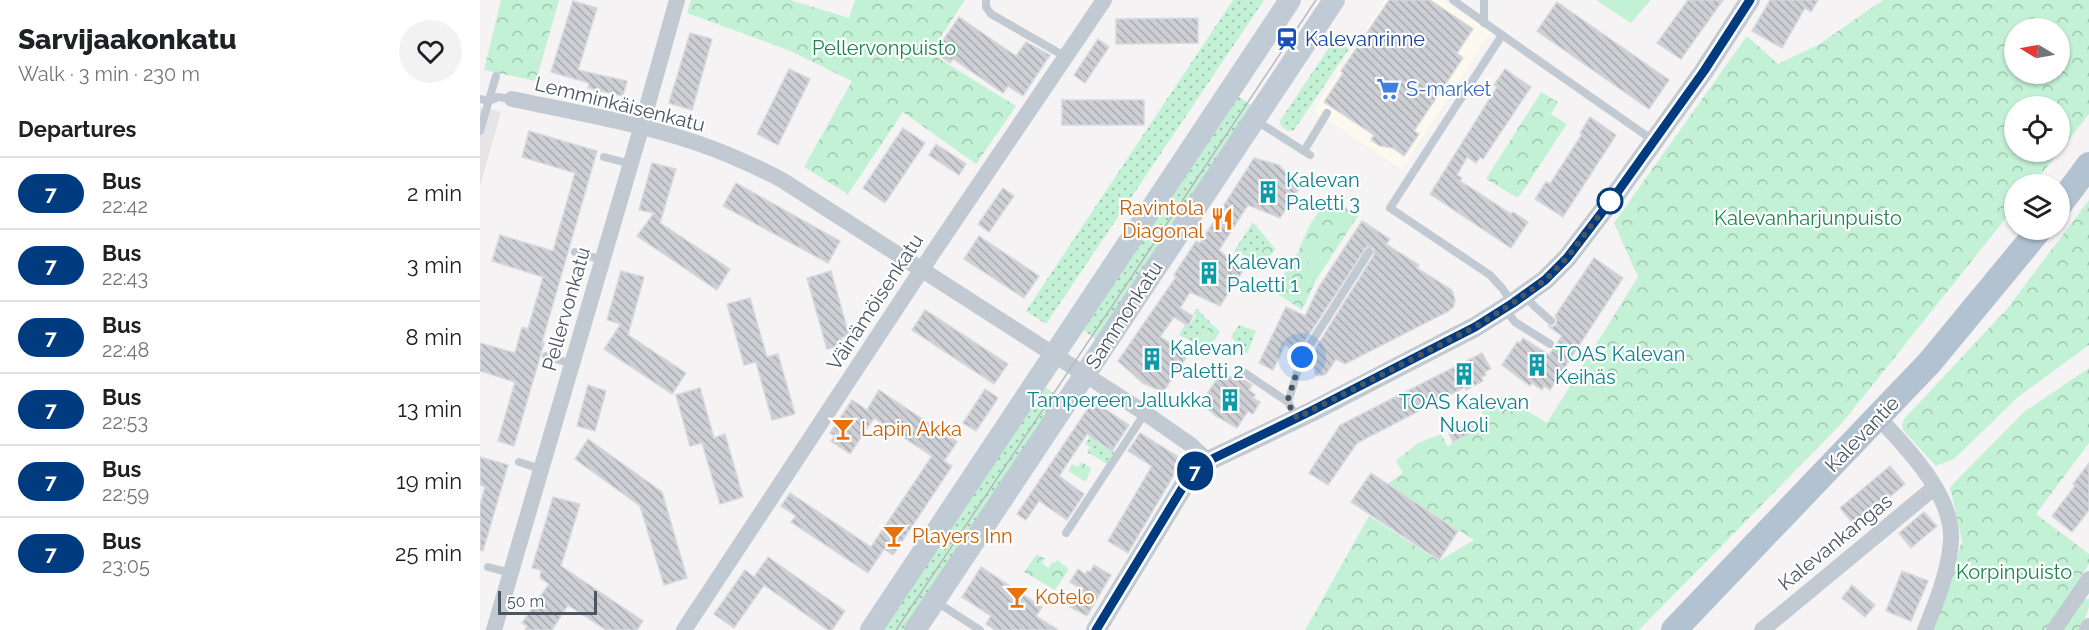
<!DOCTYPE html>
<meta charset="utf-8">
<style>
:root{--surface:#fff;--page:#f2f2f2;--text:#202124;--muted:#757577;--line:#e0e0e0}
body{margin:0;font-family:Raleway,sans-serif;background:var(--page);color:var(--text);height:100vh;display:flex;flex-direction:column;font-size:22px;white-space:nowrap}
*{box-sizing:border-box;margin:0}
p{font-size:20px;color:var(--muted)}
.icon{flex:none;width:33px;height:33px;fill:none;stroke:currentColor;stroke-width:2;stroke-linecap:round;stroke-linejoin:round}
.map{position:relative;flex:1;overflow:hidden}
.sheet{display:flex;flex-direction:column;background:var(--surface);width:480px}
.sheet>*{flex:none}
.badge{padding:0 12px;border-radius:20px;font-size:21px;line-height:39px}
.needle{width:39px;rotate:280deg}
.tools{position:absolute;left:1524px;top:18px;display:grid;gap:12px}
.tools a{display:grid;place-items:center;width:66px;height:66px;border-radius:50%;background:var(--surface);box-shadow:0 2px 4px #0004;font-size:30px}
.scale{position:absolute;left:18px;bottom:15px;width:99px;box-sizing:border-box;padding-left:6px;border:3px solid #4a5661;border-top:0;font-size:16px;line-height:21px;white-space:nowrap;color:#4a5661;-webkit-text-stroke:4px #fff;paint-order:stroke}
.you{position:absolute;width:30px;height:30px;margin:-15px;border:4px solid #fff;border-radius:50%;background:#1a73e8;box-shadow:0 0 0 9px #1a73e833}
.map>.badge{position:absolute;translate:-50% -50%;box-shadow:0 0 0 3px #fff}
h2{padding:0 18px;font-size:22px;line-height:54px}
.round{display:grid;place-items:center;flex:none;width:63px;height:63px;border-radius:32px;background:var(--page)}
.head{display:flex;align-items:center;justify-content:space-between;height:102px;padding:0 18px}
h1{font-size:28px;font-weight:800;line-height:45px}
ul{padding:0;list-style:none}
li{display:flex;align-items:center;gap:18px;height:72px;padding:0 18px;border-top:2px solid var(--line)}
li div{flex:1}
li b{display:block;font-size:22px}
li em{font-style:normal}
li .badge{min-width:66px;font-weight:700;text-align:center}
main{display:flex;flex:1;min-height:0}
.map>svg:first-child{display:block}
</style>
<main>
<section class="sheet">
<div class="head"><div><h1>Sarvijaakonkatu</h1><p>Walk · 3 min · 230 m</p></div><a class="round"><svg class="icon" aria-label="heart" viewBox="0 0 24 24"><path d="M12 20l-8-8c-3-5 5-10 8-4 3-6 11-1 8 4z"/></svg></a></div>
<h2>Departures</h2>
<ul>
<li><span class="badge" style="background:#003b80;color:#fff">7</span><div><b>Bus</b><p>22:42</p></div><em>2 min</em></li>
<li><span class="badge" style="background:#003b80;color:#fff">7</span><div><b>Bus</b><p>22:43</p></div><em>3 min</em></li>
<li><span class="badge" style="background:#003b80;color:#fff">7</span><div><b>Bus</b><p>22:48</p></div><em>8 min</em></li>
<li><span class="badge" style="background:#003b80;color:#fff">7</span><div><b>Bus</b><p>22:53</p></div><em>13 min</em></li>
<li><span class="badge" style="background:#003b80;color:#fff">7</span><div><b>Bus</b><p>22:59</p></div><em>19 min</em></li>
<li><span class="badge" style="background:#003b80;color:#fff">7</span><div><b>Bus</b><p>23:05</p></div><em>25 min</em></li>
</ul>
</section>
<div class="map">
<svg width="1609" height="630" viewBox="0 0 1609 630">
<defs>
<pattern id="grass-dots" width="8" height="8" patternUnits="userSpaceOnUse" patternTransform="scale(1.5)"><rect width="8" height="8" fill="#c3f1d5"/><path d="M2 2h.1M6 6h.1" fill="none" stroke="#a0c6b0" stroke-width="1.8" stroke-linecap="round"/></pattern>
<pattern id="forest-crowns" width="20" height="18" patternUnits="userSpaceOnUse" patternTransform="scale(1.5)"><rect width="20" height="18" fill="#c3f1d5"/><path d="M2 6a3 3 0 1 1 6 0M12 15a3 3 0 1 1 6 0" fill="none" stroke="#a0c6b0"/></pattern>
<pattern id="building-back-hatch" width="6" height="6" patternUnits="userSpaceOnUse" patternTransform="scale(1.5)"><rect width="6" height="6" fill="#cdcfd5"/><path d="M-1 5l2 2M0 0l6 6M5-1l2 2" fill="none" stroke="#a8abb0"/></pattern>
</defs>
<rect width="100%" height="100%" fill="#f5f3f3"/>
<path fill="#fdf9ef" d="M 905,0 L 962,0 L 1011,32 L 922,169 L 833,111 Z"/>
<path fill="#e6e4e5" d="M 0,107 L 21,112 L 0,186 Z"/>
<g fill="url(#grass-dots)">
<path d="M 753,0 L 784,0 L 566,324 L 546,311 Z"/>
<path d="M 854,40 L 869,49 L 814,130 L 808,131 L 801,126 L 800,121 Z"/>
<path d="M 753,93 L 777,109 L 620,342 L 600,328 Z"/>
<path d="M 773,222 L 787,239 L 773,259 L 754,251 Z"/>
<path d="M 717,309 L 731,323 L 717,344 L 699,335 L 705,324 L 709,326 L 716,316 L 713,313 Z"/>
<path d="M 759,325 L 776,331 L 767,354 L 751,337 Z"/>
<path d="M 561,384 L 580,398 L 429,630 L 397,630 Z"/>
<path d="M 610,436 L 634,452 L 627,464 L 607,452 L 610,447 L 605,444 Z"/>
</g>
<g fill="url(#forest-crowns)" fill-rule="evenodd">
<path d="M 21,0 L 79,0 L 56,81 L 4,70 Z"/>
<path d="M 211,0 L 310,0 L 369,18 L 375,0 L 485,0 L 450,53 L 536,106 L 496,164 L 423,112 L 368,194 L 324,167 L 372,81 L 308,50 L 207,13 Z"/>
<path d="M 1403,0 L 1609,0 L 1609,114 L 1580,151 L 1580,106 L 1534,106 L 1534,152 L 1579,152 L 1553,184 L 1534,184 L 1534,208 L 1363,422 L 1159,630 L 825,630 L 889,516 L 959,561 L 994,540 L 907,484 L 923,473 L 916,461 L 938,443 L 961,434 L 968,447 L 973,442 L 1009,425 L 1002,412 L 1023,396 L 1067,423 L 1158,277 L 1134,223 L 1267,36 L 1298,64 L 1338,45 ZM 1534,28 L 1580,28 L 1580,74 L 1534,74 Z"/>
<path d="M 1061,92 L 1078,102 L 1071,114 L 1087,124 L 1038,198 L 1006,179 Z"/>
<path d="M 849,197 L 878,216 L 837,278 L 822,310 L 799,295 L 801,290 L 798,284 L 818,252 L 829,226 Z"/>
<path d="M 1609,200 L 1609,345 L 1538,397 L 1474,459 L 1456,466 L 1423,430 L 1422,425 L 1424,419 L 1526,310 Z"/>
<path d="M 787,239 L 795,249 L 785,264 L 773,259 Z"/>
<path d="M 731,323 L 740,332 L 728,349 L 717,344 Z"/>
<path d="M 1609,368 L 1609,443 L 1556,514 L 1609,554 L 1609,564 L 1565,630 L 1453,630 L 1482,541 L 1470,487 L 1544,412 Z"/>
<path d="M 601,462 L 611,468 L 606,482 L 588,471 L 592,464 L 598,467 Z"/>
<path d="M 557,554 L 565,559 L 562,563 L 568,568 L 573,562 L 575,563 L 577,560 L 589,569 L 575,590 L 544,572 Z"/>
<path d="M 1604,599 L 1609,599 L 1609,607 L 1601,630 L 1579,630 Z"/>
</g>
<g fill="#c3f1d5">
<path d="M 1116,0 L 1171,0 L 1151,23 Z"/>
<path d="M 837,250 L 850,259 L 837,278 L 824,270 Z"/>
</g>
<g fill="url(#building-back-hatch)" stroke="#d7d9de" stroke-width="1.5">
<path d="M 909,0 L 950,0 L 993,29 L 977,53 L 983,58 L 934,131 L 939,134 L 924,156 L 913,148 L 900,146 L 891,140 L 894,135 L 844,102 L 863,73 L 861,71 Z"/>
<path d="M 1208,0 L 1243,0 L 1201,59 L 1177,43 Z"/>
<path d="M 1290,0 L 1338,0 L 1331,12 L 1325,8 L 1302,48 L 1272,31 Z"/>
<path d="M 93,1 L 117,8 L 98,70 L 147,81 L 143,96 L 108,88 L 109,83 L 71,72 Z"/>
<path d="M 1077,2 L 1189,80 L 1169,109 L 1057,31 Z"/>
<path d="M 479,17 L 536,56 L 546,42 L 570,55 L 543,96 L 528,86 L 523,93 L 473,59 L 470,63 L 455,52 Z"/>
<path d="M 718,18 L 718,43 L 636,44 L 636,19 Z"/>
<path d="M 210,33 L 232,39 L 212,110 L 189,103 Z"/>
<path d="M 618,39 L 629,47 L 605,83 L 594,75 Z"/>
<path d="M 309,69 L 330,79 L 298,145 L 277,134 Z"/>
<path d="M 1025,69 L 1051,87 L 1003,159 L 1000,157 L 996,163 L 987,157 L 977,175 L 982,178 L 980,181 L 1031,214 L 1033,212 L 1048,222 L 1031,248 L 950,194 L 1017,87 L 1014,85 Z"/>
<rect x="582" y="100" width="82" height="25"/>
<path d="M 1110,117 L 1136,135 L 1083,217 L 1055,199 L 1066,182 L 1070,184 L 1102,134 L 1100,133 Z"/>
<path d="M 423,128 L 445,143 L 405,203 L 383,188 Z"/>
<path d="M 49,131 L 117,151 L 62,342 L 64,343 L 34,446 L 18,441 L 35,382 L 0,371 L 0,343 L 35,353 L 42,327 L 48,329 L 63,277 L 12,261 L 20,235 L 73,251 L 95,173 L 42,157 Z"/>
<path d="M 456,144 L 486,164 L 479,175 L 449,155 Z"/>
<path d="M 774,158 L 799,165 L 820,187 L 800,218 L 768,205 L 739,250 L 763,271 L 740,306 L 710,292 L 700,308 L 713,316 L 708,326 L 694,317 L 680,337 L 691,343 L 706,358 L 683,392 L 663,383 L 638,361 L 696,277 L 694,275 L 716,241 L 720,243 Z"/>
<path d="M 172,163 L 196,169 L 180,223 L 250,269 L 237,290 L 157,236 L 174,213 L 159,210 Z"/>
<path d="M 256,183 L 360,241 L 348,263 L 243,206 Z"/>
<path d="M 523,188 L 534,196 L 509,232 L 498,224 Z"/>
<path d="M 882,221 L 910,239 L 906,244 L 939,265 L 937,268 L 972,290 L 975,300 L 974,306 L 969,311 L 865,364 L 856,359 L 846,374 L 840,376 L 835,374 L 834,365 L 828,360 L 894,255 L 894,249 L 887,246 L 817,353 L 805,345 L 793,370 L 779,363 L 806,307 L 825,316 L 839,287 Z"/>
<path d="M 499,236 L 559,276 L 544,298 L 484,259 Z"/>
<path d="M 1114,258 L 1143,278 L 1070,390 L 1064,386 L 1062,390 L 1052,383 L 1050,386 L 1022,365 L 1037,342 L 1040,343 L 1043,338 L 1069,355 L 1082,336 L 1068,326 L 1072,327 L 1076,325 L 1077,320 L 1075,316 Z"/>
<path d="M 141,271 L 164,277 L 148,335 L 206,373 L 192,394 L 124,349 L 141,324 L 127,320 Z"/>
<path d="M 351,271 L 369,335 L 361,338 L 363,345 L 347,349 L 327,278 Z"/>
<path d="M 270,298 L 287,357 L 298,354 L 315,414 L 292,420 L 276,362 L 264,365 L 247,304 Z"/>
<path d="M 445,310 L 528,364 L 514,384 L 432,330 Z"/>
<path d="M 1002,353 L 1011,369 L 1004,372 L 1006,375 L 1001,377 L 1003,381 L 986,390 L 985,387 L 877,443 L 848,485 L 829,473 L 860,425 Z"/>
<path d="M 741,373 L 758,380 L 760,377 L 772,385 L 769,390 L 775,395 L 773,398 L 780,402 L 773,414 L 768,411 L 757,428 L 736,416 L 721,403 Z"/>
<path d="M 108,385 L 126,391 L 115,431 L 97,426 Z"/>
<path d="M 220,388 L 234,438 L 245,434 L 263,497 L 240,504 L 222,443 L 210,446 L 196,395 Z"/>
<path d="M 505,389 L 518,398 L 496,431 L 483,423 Z"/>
<path d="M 399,390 L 477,442 L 464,461 L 472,466 L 413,555 L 404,549 L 388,573 L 311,522 L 316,516 L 301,506 L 310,493 L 391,547 L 452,456 L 394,418 L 370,454 L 351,441 L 355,436 L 350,433 L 372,400 L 387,410 Z"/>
<path d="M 613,401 L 649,425 L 632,451 L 607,434 L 579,476 L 604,494 L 587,520 L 559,501 L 546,520 L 537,514 Z"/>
<path d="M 990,422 L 995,431 L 973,442 L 969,433 Z"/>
<path d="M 660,433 L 697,456 L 699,466 L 648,553 L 628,541 L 672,466 L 648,451 Z"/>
<path d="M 108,439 L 182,492 L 207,578 L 184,585 L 160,506 L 95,459 Z"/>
<path d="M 0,457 L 28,465 L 3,551 L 0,550 L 0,505 L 5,487 L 0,485 Z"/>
<path d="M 1609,463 L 1609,510 L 1592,532 L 1572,516 L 1595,486 L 1593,484 Z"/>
<path d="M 1410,466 L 1425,484 L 1375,526 L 1360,508 Z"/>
<path d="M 891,473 L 978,531 L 959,560 L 871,502 Z"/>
<path d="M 73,497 L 100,504 L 81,566 L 163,621 L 157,630 L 126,630 L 88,605 L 72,630 L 45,630 L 47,626 L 42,623 L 69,584 L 60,578 L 61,570 L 52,568 Z"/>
<path d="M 1444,512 L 1457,526 L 1431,548 L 1419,533 Z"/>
<path d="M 288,557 L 365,611 L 352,630 L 348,630 L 284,585 L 254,628 L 234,614 L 265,570 L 274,577 Z"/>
<path d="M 614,565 L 631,575 L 607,616 L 590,607 L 601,589 L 590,582 L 598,569 L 605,574 L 607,571 L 610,572 Z"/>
<path d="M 501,567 L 562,607 L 556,616 L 578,630 L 515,630 L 506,624 L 511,616 L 482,597 Z"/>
<path d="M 1422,571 L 1448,581 L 1431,621 L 1406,611 Z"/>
<path d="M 1372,585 L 1395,605 L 1385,617 L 1362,598 Z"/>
</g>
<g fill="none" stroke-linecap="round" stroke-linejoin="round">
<g stroke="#c1cad2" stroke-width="8">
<path d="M 506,0 L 506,7 L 511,14 L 586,57"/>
<path d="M 973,0 L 1022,35 L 910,208 L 1010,275 L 1022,288 L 1032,303"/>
<path d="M 1004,0 L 1004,23"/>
<path d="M 1022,35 L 1174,141"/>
<path d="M 0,99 L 9,101 L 18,97 L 32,99"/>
<path d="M 775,120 L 830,155"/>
<path d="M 0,131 L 16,76"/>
<path d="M 824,151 L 847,113"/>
<path d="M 124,157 L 151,164"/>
<path d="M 95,252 L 123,260"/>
<path d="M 1045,295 L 1054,306 L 1071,321"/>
<path d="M 1025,309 L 1035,322 L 1070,344"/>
<path d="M 66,356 L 92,364"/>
<path d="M 762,371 L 808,402"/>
<path d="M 817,418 L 808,402 L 822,357 L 889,252"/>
<path d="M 39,462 L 61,469"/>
<path d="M 586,533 L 665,413"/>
<path d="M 8,567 L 30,573"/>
<path d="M 455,601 L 500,630"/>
</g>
<g stroke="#c1cad2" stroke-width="16">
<path d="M 32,99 C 94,112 157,123 217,143 C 247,153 275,166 302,180 L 665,413 L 711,445 L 728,461"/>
<path d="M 1398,417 C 1427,448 1474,496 1471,541 C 1469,571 1456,603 1445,630"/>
<path d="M 14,630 L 158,139 L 197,0"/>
<path d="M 204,630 L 452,254 L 624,0"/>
<path d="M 1282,630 L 1455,487"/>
<path d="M 1574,630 L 1609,579"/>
<path d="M 1607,630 L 1609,626"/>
</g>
<path stroke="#c1cad2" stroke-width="20" d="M 616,630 L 703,487 L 715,471 L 728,461 L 831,412 L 995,327 L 1033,303 L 1065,280 L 1087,258 L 1139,190 L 1224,71 L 1270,0"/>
<g stroke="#c1cbd6" stroke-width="22">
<path d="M 391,630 L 810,0"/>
<path d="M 435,630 L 854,0"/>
</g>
<g stroke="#b3c2d1" stroke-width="26">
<path d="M 1580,204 L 1609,165"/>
<path d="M 1194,630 L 1450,362 L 1559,230"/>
</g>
<path stroke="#b5b8bd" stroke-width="1.5" d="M 416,630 L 836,0"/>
</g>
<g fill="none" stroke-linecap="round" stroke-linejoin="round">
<g stroke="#fff" stroke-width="14">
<path id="line" d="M 616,630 L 703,487 L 715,471 L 728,461 L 831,411 L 995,327 L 1033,303 L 1065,280 L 1087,258 L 1139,190 L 1224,71 L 1270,0"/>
</g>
<use href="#line" stroke="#003b80" stroke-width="9"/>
<path stroke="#4a5661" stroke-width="6" stroke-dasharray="0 10.8" d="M 822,357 L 807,402 L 817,418 L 995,327 L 1033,303 L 1065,280 L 1087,258 L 1130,201"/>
</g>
<defs>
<g id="station-bare" transform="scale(1.8)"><path d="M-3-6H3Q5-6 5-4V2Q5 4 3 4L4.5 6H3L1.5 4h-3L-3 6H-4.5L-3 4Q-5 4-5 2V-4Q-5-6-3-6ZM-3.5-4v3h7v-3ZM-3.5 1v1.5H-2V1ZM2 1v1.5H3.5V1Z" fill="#1a4fb4" stroke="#fff" stroke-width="2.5" paint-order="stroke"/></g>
<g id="supermarket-bare" transform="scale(1.8)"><path d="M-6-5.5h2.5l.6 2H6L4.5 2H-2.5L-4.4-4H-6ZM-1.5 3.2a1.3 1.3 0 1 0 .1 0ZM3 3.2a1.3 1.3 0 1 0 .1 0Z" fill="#3f7fe0" stroke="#fff" stroke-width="2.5" paint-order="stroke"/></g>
<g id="building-bare" transform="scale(1.8)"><path d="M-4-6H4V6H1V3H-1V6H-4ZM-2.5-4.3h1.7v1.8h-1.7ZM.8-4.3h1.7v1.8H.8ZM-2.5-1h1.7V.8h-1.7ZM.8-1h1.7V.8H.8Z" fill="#0f9aa8" stroke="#fff" stroke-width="2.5" paint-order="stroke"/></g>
<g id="restaurant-bare" transform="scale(1.8)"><path d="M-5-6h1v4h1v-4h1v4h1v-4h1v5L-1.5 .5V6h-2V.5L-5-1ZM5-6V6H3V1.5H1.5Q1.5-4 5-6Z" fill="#e8710a" stroke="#fff" stroke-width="2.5" paint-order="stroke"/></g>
<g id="bar-bare" transform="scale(1.8)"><path d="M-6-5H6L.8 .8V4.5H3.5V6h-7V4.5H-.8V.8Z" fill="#e8710a" stroke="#fff" stroke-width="2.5" paint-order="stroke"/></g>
</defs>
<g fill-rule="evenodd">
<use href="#station-bare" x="807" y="39"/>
<use href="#supermarket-bare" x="908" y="89"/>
<use href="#building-bare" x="788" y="192"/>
<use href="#restaurant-bare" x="742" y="219"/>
<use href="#building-bare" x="729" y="273"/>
<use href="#building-bare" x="672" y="359"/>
<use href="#building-bare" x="1057" y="365"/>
<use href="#building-bare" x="984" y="374"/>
<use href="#building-bare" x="750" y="400"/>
<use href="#bar-bare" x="363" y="429"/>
<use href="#bar-bare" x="414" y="536"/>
<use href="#bar-bare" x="537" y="597"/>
</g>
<circle fill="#fff" stroke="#003b80" stroke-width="3" cx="1130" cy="201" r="12"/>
<g text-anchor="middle" stroke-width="4.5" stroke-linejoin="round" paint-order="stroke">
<g font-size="20" fill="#164399" stroke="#fff" text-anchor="start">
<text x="825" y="46">Kalevanrinne</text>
</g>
<g font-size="20" fill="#17864f" stroke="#fff">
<text x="404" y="55">Pellervonpuisto</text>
<text x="1328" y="225">Kalevanharjunpuisto</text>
<text x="1534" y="579">Korpinpuisto</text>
</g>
<g font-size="20" fill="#366cbe" stroke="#fff" text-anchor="start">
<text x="926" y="96">S-market</text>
</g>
<g font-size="20" fill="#4a5661" stroke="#fff">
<text transform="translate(140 104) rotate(14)" y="7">Lemminkäisenkatu</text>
<text transform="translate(395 302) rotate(-57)" y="7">Väinämöisenkatu</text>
<text transform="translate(86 309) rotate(-74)" y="7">Pellervonkatu</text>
<text transform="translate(644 315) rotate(-57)" y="7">Sammonkatu</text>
<text transform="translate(1382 434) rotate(-46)" y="7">Kalevantie</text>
<text transform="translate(1355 542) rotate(-39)" y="7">Kalevankangas</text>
</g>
<g font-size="20" fill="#0d838f" stroke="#fff" text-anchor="start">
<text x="806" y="187">Kalevan<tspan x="806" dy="23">Paletti 3</tspan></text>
<text x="747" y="269">Kalevan<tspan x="747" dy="23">Paletti 1</tspan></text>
<text x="690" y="355">Kalevan<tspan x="690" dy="23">Paletti 2</tspan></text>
<text x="1075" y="361">TOAS Kalevan<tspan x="1075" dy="23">Keihäs</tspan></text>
<text x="732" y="407" text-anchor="end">Tampereen Jallukka</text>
<text x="984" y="409" text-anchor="middle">TOAS Kalevan<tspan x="984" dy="23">Nuoli</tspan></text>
</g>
<g font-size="20" fill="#c56008" stroke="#fff" text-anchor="start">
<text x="724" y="215" text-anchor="end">Ravintola<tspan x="724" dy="23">Diagonal</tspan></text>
<text x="381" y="436">Lapin Akka</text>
<text x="432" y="543">Players Inn</text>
<text x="555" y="604">Kotelo</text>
</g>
</g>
</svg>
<div class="tools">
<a><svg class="needle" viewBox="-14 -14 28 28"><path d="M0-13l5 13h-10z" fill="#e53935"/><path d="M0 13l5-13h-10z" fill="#757577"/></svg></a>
<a><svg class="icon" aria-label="locate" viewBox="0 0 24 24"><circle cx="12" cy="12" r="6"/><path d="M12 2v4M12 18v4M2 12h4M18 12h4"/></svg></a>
<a><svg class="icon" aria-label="layers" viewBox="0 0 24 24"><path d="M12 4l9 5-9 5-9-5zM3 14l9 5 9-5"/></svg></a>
</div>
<div class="scale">50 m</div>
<div class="you" style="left:822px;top:357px"></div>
<b class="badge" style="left:715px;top:471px;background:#003b80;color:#fff">7</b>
</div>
</main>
